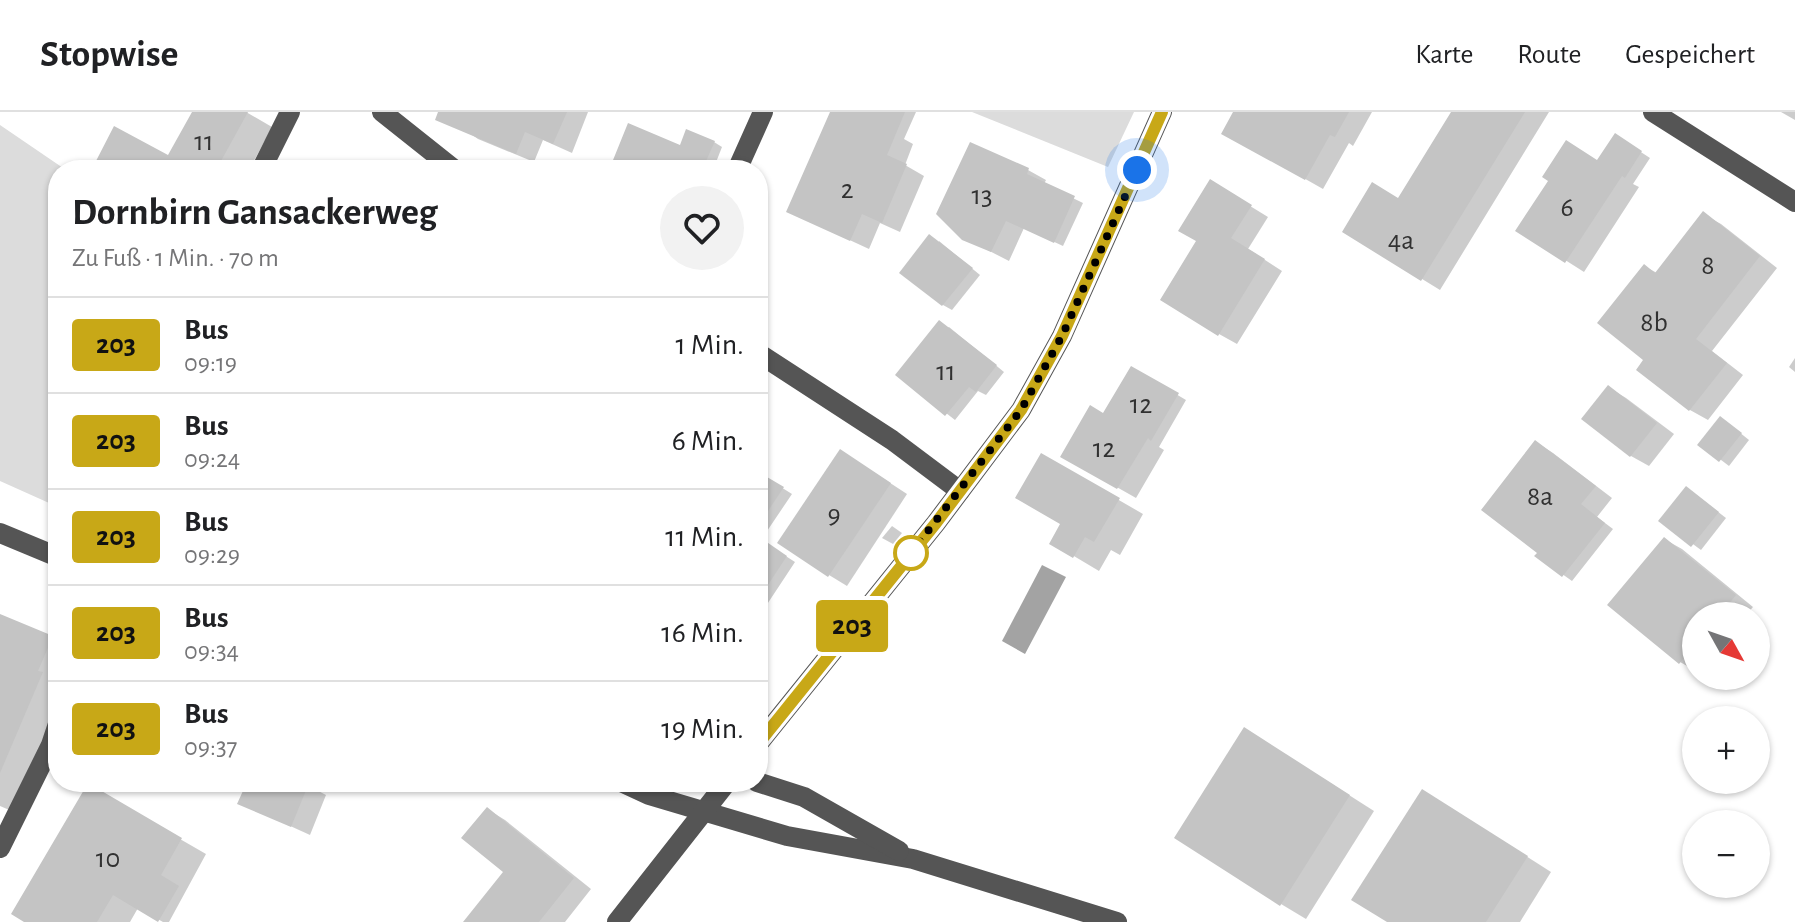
<!DOCTYPE html>
<html lang="de">
<meta charset="utf-8">
<style>
:root{--surface:#fff;--page:#f2f2f2;--text:#202124;--muted:#757577;--line:#e0e0e0}
body{margin:0;font-family:"Alegreya Sans",sans-serif;background:var(--page);color:var(--text);height:100vh;display:flex;flex-direction:column;font-size:30px;white-space:nowrap}
*{box-sizing:border-box;margin:0}
p{font-size:26px;color:var(--muted)}
.icon{flex:none;width:44px;height:44px;fill:none;stroke:currentColor;stroke-width:2;stroke-linecap:round;stroke-linejoin:round}
.map{position:relative;flex:1;overflow:hidden}
.sheet{position:absolute;left:48px;top:48px;width:720px;height:632px;display:flex;flex-direction:column;background:var(--surface);border-radius:32px;box-shadow:0 2px 6px #0004}
.sheet>*{flex:none}
.badge{padding:0 16px;border-radius:6px;font-size:28px;line-height:52px}
.needle{width:52px;rotate:130deg}
.buttons{position:absolute;left:1682px;top:490px;display:grid;gap:16px}
.buttons a{display:grid;place-items:center;width:88px;height:88px;border-radius:50%;background:var(--surface);box-shadow:0 2px 6px #0004;font-size:40px}
.you{position:absolute;width:40px;height:40px;margin:-20px;border:6px solid #fff;border-radius:50%;background:#1a73e8;box-shadow:0 0 0 12px #1a73e833}
.map>.badge{position:absolute;translate:-50% -50%;box-shadow:0 0 0 4px #fff}
.round{display:grid;place-items:center;flex:none;width:84px;height:84px;border-radius:42px;background:var(--page)}
.summary{display:flex;align-items:center;justify-content:space-between;height:136px;padding:0 24px}
h1{font-size:38px;font-weight:700;line-height:60px}
ul{padding:0;list-style:none}
li{display:flex;align-items:center;gap:24px;height:96px;padding:0 24px;border-top:2px solid var(--line)}
li div{flex:1}
li b{display:block;font-size:30px}
li em{font-style:normal}
li .badge{min-width:88px;font-weight:700;text-align:center}
header{display:flex;align-items:center;gap:48px;box-sizing:border-box;height:112px;padding:0 40px;background:var(--surface);border-bottom:2px solid var(--line)}
header strong{font-size:38px}
nav{display:flex;gap:44px;margin-inline-start:auto;font-size:28px}
.map>svg:first-child{display:block}
</style>
<header>
<strong>Stopwise</strong>
<nav><a>Karte</a><a>Route</a><a>Gespeichert</a></nav>
</header>
<div class="map">
<svg width="1795" height="810" viewBox="0 0 1795 810">
<rect width="100%" height="100%" fill="#fff"/>
<g fill="#dcdcdc">
<path d="M 972,0 L 1134,0 L 1108,55 Z"/>
<path d="M 0,13 L 66,58 L 58,58 L 58,395 L 0,369 Z"/>
</g>
<path fill="#a3a3a3" d="M 1042,453 L 1066,465 L 1025,542 L 1002,529 Z"/>
<g fill="#0003">
<path d="M 194,0 L 246,0 L 272,15 L 249,58 L 115,58 L 169,46 Z"/>
<path d="M 440,0 L 588,0 L 572,41 L 543,28 L 534,50 L 478,27 Z"/>
<path d="M 832,0 L 916,0 L 904,27 L 913,32 L 905,53 L 924,64 L 900,120 L 880,111 L 869,137 L 789,100 Z"/>
<path d="M 1236,0 L 1372,0 L 1353,34 L 1349,31 L 1323,77 L 1224,21 Z"/>
<path d="M 1454,0 L 1549,0 L 1440,178 L 1344,119 L 1399,88 Z"/>
<path d="M 1781,0 L 1795,0 L 1795,8 Z"/>
<path d="M 1624,29 L 1650,46 L 1633,72 L 1639,75 L 1584,160 L 1518,118 L 1551,68 L 1598,49 Z"/>
<path d="M 714,30 L 722,35 L 713,58 L 611,58 L 681,36 Z"/>
<path d="M 1028,58 L 1046,68 L 1044,72 L 1083,91 L 1063,134 L 1024,116 L 1009,149 L 964,126 Z"/>
<path d="M 1211,70 L 1268,105 L 1248,137 L 1282,159 L 1237,232 L 1219,222 L 1198,128 Z"/>
<path d="M 1703,102 L 1721,112 L 1777,156 L 1712,239 L 1743,263 L 1708,308 L 1690,298 L 1646,248 L 1644,154 L 1657,161 Z"/>
<path d="M 939,129 L 980,163 L 952,198 L 943,193 Z"/>
<path d="M 949,215 L 1004,260 L 986,283 L 978,279 L 955,308 L 897,263 Z"/>
<path d="M 1795,246 L 1795,260 L 1789,255 Z"/>
<path d="M 1132,256 L 1186,288 L 1159,335 L 1164,338 L 1136,386 L 1062,344 L 1104,304 Z"/>
<path d="M 1608,275 L 1626,286 L 1674,322 L 1649,354 L 1631,344 Z"/>
<path d="M 1729,312 L 1749,328 L 1729,354 L 1700,332 Z"/>
<path d="M 1536,330 L 1553,341 L 1612,386 L 1597,405 L 1613,417 L 1572,469 L 1541,447 Z"/>
<path d="M 1041,343 L 1143,402 L 1120,443 L 1111,438 L 1099,459 L 1052,431 L 1063,411 Z"/>
<path d="M 858,350 L 907,382 L 847,474 L 829,463 Z"/>
<path d="M 768,367 L 792,382 L 761,428 L 795,450 L 762,500 L 758,498 L 758,383 Z"/>
<path d="M 1695,382 L 1726,406 L 1701,438 L 1660,408 Z"/>
<path d="M 892,414 L 902,421 L 893,432 L 882,426 Z"/>
<path d="M 1664,427 L 1682,437 L 1753,495 L 1745,504 L 1696,504 L 1696,559 L 1680,550 Z"/>
<path d="M 0,504 L 58,529 L 58,564 L 55,570 L 58,572 L 58,597 L 14,700 L 0,694 Z"/>
<path d="M 1269,632 L 1374,699 L 1306,807 L 1281,792 Z"/>
<path d="M 135,670 L 153,670 L 147,677 Z"/>
<path d="M 249,670 L 301,670 L 326,683 L 310,723 L 240,691 Z"/>
<path d="M 88,674 L 206,742 L 169,810 L 163,810 L 138,796 L 130,810 L 28,810 Z"/>
<path d="M 1448,694 L 1551,760 L 1520,810 L 1390,810 Z"/>
<path d="M 487,697 L 505,708 L 591,777 L 565,810 L 466,810 L 506,760 Z"/>
</g>
<g fill="#c4c4c4">
<path d="M 192,0 L 248,0 L 216,58 L 112,58 L 96,49 L 114,14 L 168,43 Z"/>
<path d="M 438,0 L 567,0 L 553,32 L 525,20 L 516,42 L 435,8 Z"/>
<path d="M 830,0 L 905,0 L 887,43 L 907,52 L 882,111 L 862,102 L 850,129 L 786,100 Z"/>
<path d="M 1233,0 L 1349,0 L 1335,25 L 1330,23 L 1305,68 L 1221,22 Z"/>
<path d="M 1451,0 L 1525,0 L 1421,169 L 1342,120 L 1372,70 L 1398,86 Z"/>
<path d="M 628,11 L 680,33 L 686,17 L 715,29 L 702,58 L 609,58 Z"/>
<path d="M 1615,21 L 1642,39 L 1625,66 L 1622,64 L 1565,151 L 1515,119 L 1548,69 L 1542,65 L 1566,28 L 1597,48 Z"/>
<path d="M 970,30 L 1029,56 L 1027,62 L 1075,84 L 1054,131 L 1006,109 L 991,140 L 962,128 L 936,102 Z"/>
<path d="M 1210,67 L 1252,93 L 1231,126 L 1265,147 L 1218,224 L 1160,188 L 1196,129 L 1178,119 Z"/>
<path d="M 1703,99 L 1760,144 L 1696,227 L 1727,251 L 1689,299 L 1636,258 L 1643,248 L 1597,211 L 1644,152 L 1655,161 Z"/>
<path d="M 929,122 L 973,156 L 942,194 L 899,161 Z"/>
<path d="M 939,208 L 997,253 L 976,280 L 969,275 L 945,304 L 895,263 Z"/>
<path d="M 1131,254 L 1179,281 L 1151,329 L 1148,326 L 1117,377 L 1060,345 L 1090,293 L 1103,301 Z"/>
<path d="M 1608,273 L 1657,311 L 1630,345 L 1581,307 Z"/>
<path d="M 1720,304 L 1742,321 L 1719,350 L 1697,333 Z"/>
<path d="M 1535,328 L 1596,374 L 1581,392 L 1605,411 L 1562,465 L 1534,444 L 1537,441 L 1481,398 Z"/>
<path d="M 840,337 L 891,371 L 828,465 L 777,431 Z"/>
<path d="M 1041,341 L 1120,386 L 1094,430 L 1085,425 L 1073,446 L 1049,432 L 1060,412 L 1015,386 Z"/>
<path d="M 767,365 L 784,375 L 758,414 L 758,379 Z"/>
<path d="M 1686,374 L 1719,400 L 1691,435 L 1658,409 Z"/>
<path d="M 758,424 L 787,444 L 758,488 Z"/>
<path d="M 1664,425 L 1736,483 L 1719,504 L 1696,504 L 1696,531 L 1679,552 L 1607,493 Z"/>
<path d="M 0,502 L 53,524 L 38,559 L 43,560 L 0,661 Z"/>
<path d="M 1244,615 L 1350,683 L 1280,794 L 1174,726 Z"/>
<path d="M 247,670 L 309,671 L 291,715 L 237,692 Z"/>
<path d="M 88,671 L 182,726 L 161,763 L 179,774 L 158,810 L 113,783 L 97,810 L 24,810 L 11,802 Z"/>
<path d="M 1422,677 L 1528,744 L 1486,810 L 1387,810 L 1351,788 Z"/>
<path d="M 487,695 L 574,766 L 539,810 L 463,810 L 503,760 L 461,726 Z"/>
</g>
<g fill="none" stroke-linecap="round" stroke-linejoin="round">
<g stroke="#555" stroke-width="20">
<path d="M 382,0 L 455,58"/>
<path d="M 1653,0 L 1795,90"/>
<path d="M 261,58 L 290,0"/>
<path d="M 737,58 L 763,0"/>
<path d="M 758,241 L 892,328 L 960,379"/>
<path d="M 0,421 L 58,445"/>
<path d="M 758,632 L 936,411 L 1021,298 L 1062,224 L 1162,0"/>
<path d="M 621,670 L 649,683 L 787,724 L 913,747 L 1117,810"/>
<path d="M 757,670 L 804,685 L 899,739"/>
<path d="M 0,736 L 51,633 L 58,612"/>
<path d="M 617,810 L 727,670"/>
</g>
</g>
<g fill="none" stroke-linecap="round" stroke-linejoin="round">
<g stroke="#fff" stroke-width="18">
<path id="line" d="M 758,632 L 936,411 L 1021,298 L 1062,224 L 1162,0"/>
</g>
<use href="#line" stroke="#c8a817" stroke-width="12"/>
<path stroke="#000" stroke-width="8" stroke-dasharray="0 14.4" d="M 911,441 L 1021,298 L 1062,224 L 1137,58"/>
</g>
<circle fill="#fff" stroke="#c8a817" stroke-width="4" cx="911" cy="441" r="16"/>
<g text-anchor="middle" stroke-width="7" stroke-linejoin="round" paint-order="stroke">
<g font-size="28" fill="#313131">
<text x="204" y="38">11</text>
<text x="847" y="86">2</text>
<text x="982" y="92">13</text>
<text x="1567" y="104">6</text>
<text x="1401" y="137">4a</text>
<text x="1708" y="162">8</text>
<text x="1654" y="219">8b</text>
<text x="946" y="268">11</text>
<text x="1141" y="301">12</text>
<text x="1104" y="345">12</text>
<text x="1540" y="393">8a</text>
<text x="834" y="411">9</text>
<text x="108" y="755">10</text>
</g>
</g>
</svg>
<div class="buttons">
<a><svg class="needle" viewBox="-14 -14 28 28"><path d="M0-13l5 13h-10z" fill="#e53935"/><path d="M0 13l5-13h-10z" fill="#757577"/></svg></a>
<a>+</a>
<a>−</a>
</div>
<div class="you" style="left:1137px;top:58px"></div>
<b class="badge" style="left:852px;top:514px;background:#c8a817;color:#111">203</b>
<section class="sheet">
<div class="summary"><div><h1>Dornbirn Gansackerweg</h1><p>Zu Fuß · 1 Min. · 70 m</p></div><a class="round"><svg class="icon" aria-label="heart" viewBox="0 0 24 24"><path d="M12 20l-8-8c-3-5 5-10 8-4 3-6 11-1 8 4z"/></svg></a></div>
<ul>
<li><span class="badge" style="background:#c8a817;color:#111">203</span><div><b>Bus</b><p>09:19</p></div><em>1 Min.</em></li>
<li><span class="badge" style="background:#c8a817;color:#111">203</span><div><b>Bus</b><p>09:24</p></div><em>6 Min.</em></li>
<li><span class="badge" style="background:#c8a817;color:#111">203</span><div><b>Bus</b><p>09:29</p></div><em>11 Min.</em></li>
<li><span class="badge" style="background:#c8a817;color:#111">203</span><div><b>Bus</b><p>09:34</p></div><em>16 Min.</em></li>
<li><span class="badge" style="background:#c8a817;color:#111">203</span><div><b>Bus</b><p>09:37</p></div><em>19 Min.</em></li>
</ul>
</section>
</div>
